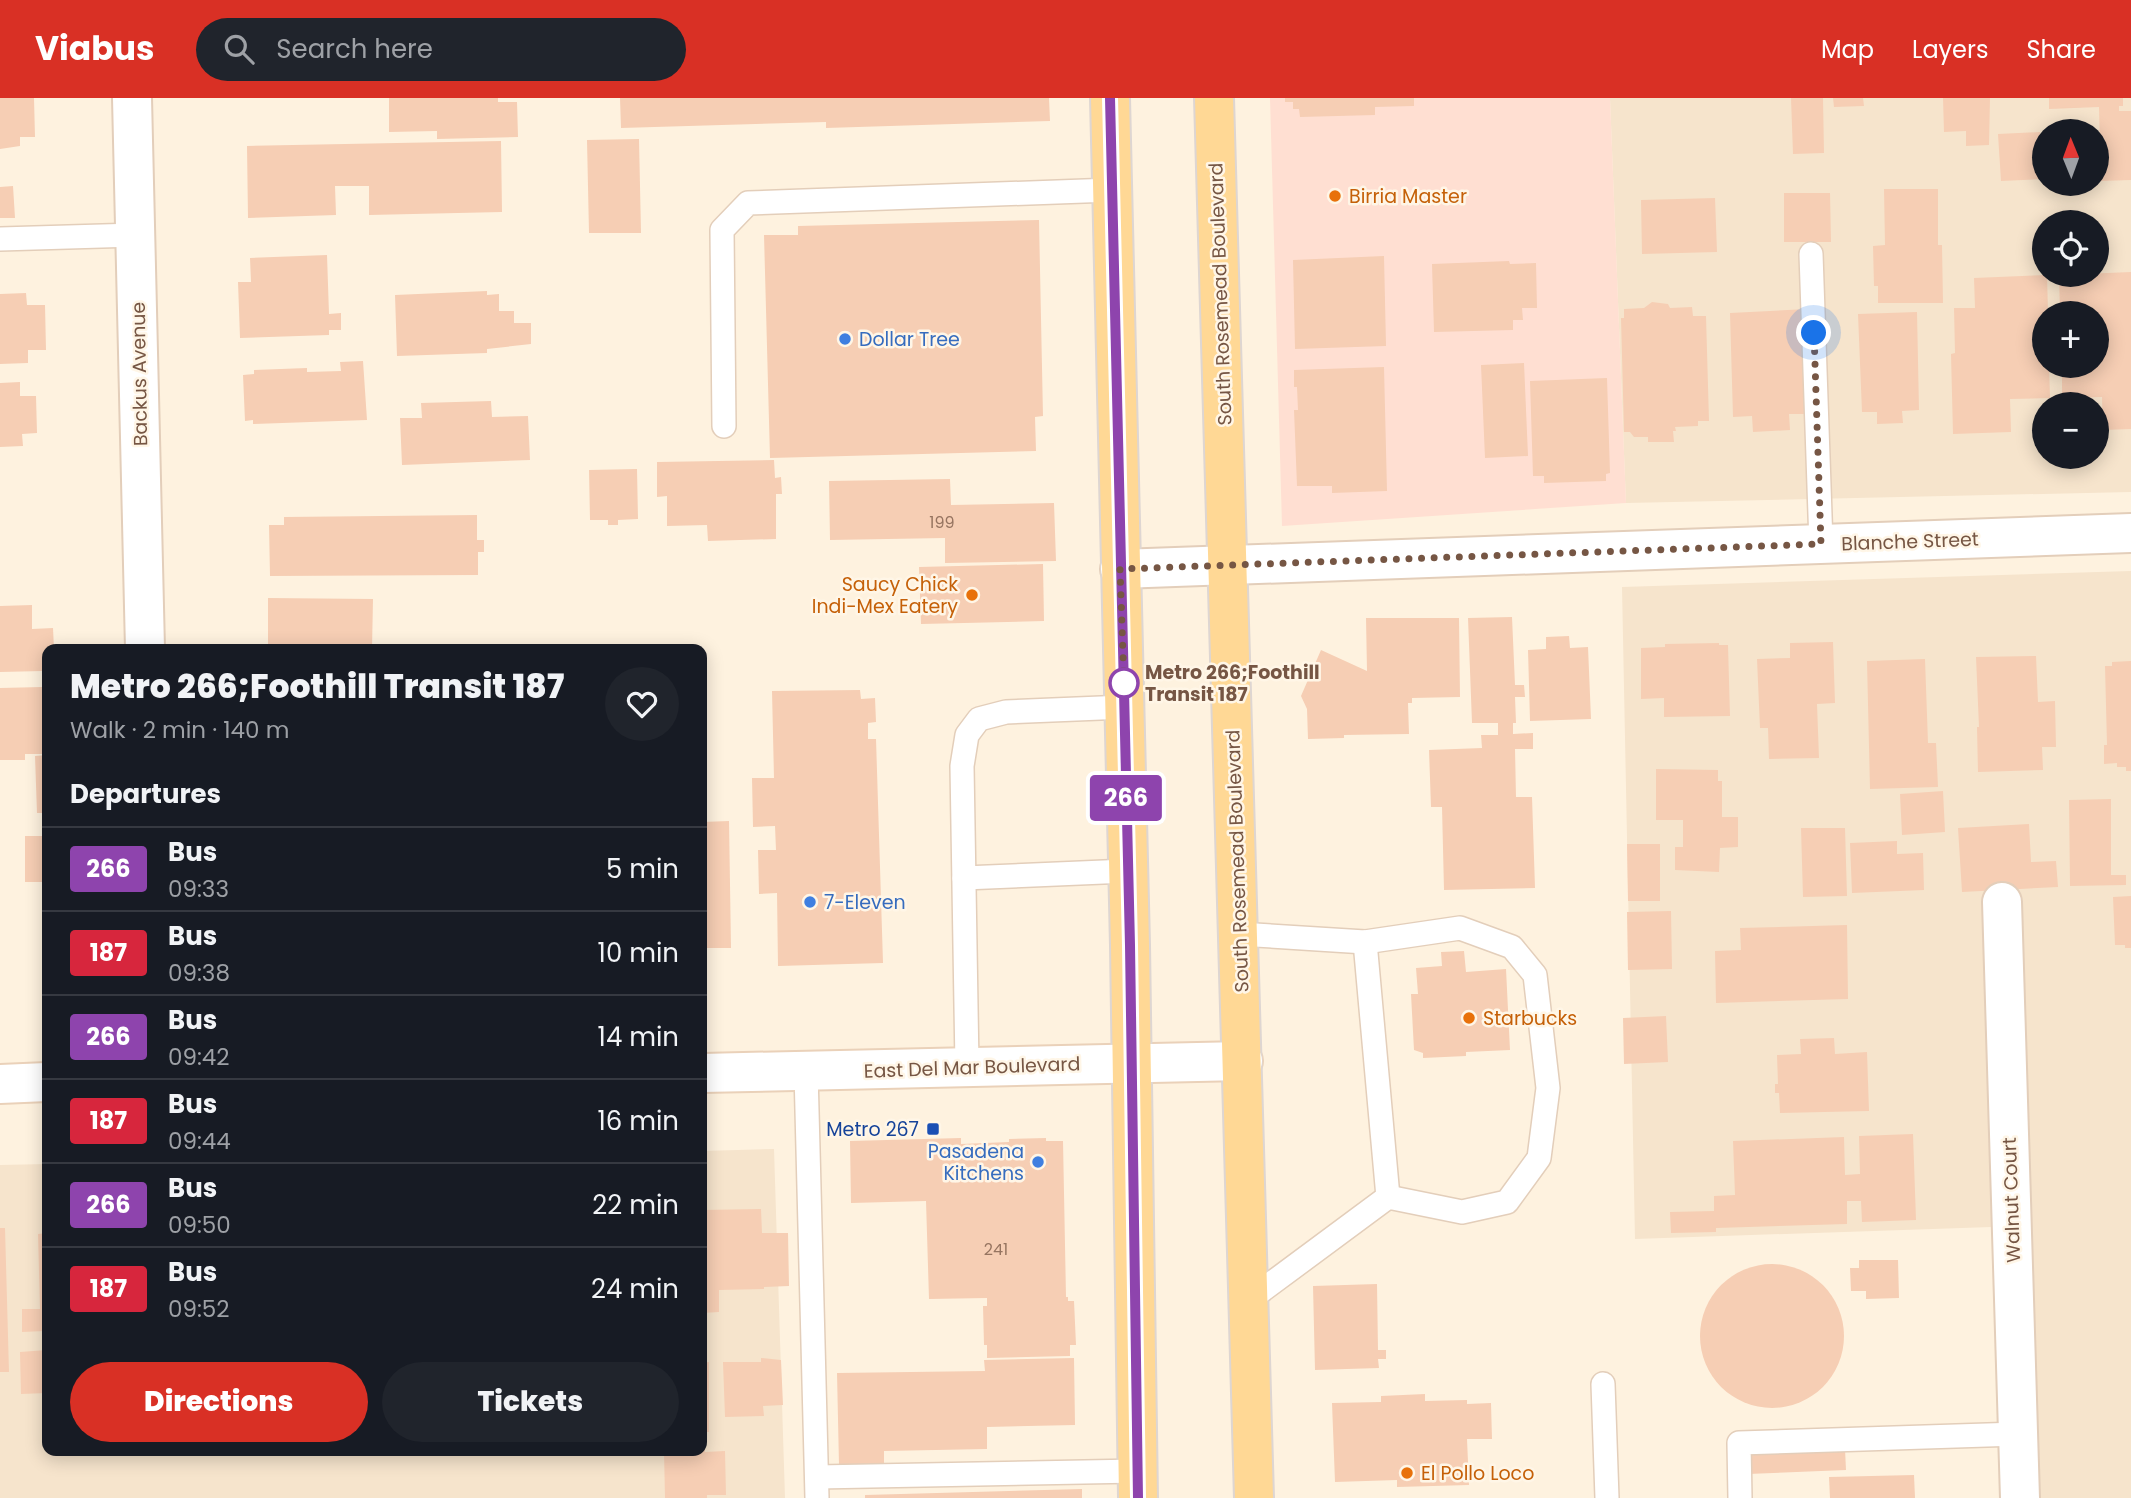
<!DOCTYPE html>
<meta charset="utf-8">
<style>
:root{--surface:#171b24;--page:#20242c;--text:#f1f3f6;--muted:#9ea1a6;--line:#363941;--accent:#d93025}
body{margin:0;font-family:Poppins,sans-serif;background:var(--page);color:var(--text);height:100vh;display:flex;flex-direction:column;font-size:26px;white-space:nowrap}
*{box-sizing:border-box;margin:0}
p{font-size:23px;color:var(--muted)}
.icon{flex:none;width:38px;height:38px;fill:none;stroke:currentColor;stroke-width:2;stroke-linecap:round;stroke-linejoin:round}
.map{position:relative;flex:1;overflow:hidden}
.details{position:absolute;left:42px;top:546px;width:665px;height:812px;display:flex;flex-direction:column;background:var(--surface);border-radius:14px;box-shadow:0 4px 18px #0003}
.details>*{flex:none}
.badge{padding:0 14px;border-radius:5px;font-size:24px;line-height:46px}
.needle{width:46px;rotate:359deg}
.buttons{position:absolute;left:2032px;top:21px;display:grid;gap:14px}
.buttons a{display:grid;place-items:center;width:77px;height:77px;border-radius:50%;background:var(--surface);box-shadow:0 4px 18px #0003;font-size:35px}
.you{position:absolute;width:35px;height:35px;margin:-18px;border:5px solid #fff;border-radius:50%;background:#1a73e8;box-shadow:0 0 0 10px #1a73e833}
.map>.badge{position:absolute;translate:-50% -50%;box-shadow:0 0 0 4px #fff}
h2{padding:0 28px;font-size:26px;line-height:63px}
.round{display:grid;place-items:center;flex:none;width:74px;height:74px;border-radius:37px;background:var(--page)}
.headline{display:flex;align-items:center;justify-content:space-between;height:119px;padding:0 28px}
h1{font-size:33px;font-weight:800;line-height:52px}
.button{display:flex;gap:14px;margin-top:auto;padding:14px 28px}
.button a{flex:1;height:80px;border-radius:42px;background:var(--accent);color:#fff;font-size:28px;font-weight:800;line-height:80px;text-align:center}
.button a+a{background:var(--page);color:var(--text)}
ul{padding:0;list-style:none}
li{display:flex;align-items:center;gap:21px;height:84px;padding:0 28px;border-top:2px solid var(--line)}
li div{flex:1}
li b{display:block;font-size:26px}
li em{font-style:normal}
li .badge{min-width:77px;font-weight:700;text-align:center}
header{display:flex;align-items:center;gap:42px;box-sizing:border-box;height:98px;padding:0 35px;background:var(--accent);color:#fff}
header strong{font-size:33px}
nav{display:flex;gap:38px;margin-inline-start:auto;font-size:24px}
.search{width:490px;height:63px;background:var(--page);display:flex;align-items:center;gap:18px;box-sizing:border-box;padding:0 24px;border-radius:38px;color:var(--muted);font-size:26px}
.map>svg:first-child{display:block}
</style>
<header>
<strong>Viabus</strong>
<div class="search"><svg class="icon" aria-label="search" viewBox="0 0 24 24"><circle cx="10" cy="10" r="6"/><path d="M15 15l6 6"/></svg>Search here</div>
<nav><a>Map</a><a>Layers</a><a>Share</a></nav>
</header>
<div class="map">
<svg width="2131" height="1400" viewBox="0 0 2131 1400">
<rect width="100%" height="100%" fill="#fef2df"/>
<g fill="#f6e4cc" fill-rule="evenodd">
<path d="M 1610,0 L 2131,0 L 2131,394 L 1626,405 ZM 2044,33 L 2096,33 L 2096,86 L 2044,86 ZM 2044,124 L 2096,124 L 2096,177 L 2044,177 ZM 2044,215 L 2096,215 L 2096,268 L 2044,268 ZM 2044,306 L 2096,306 L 2096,359 L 2044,359 Z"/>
<path d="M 2131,473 L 2131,1400 L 2031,1400 L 2021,1128 L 1635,1141 L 1622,489 Z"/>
<path d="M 774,1051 L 785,1400 L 0,1400 L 0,1067 L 47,1066 L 47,1353 L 702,1353 L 702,1053 Z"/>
</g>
<path fill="#ffdfd2" d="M 1270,0 L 1610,0 L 1626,405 L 1282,428 Z"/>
<g fill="#f6ceb4">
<path d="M 0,0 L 34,0 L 35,39 L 20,39 L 20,48 L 0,51 Z"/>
<path d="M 389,0 L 498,0 L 498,4 L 517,4 L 518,39 L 437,41 L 437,33 L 389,34 Z"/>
<path d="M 620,0 L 1049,0 L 1050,23 L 826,30 L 826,24 L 621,30 Z"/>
<path d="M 1285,0 L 1414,0 L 1414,8 L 1375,9 L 1375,17 L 1300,19 L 1299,11 L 1293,11 L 1293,4 L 1285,4 Z"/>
<path d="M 1791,0 L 1823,0 L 1824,55 L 1793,56 Z"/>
<path d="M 1833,0 L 1863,0 L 1864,8 L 1834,9 Z"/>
<path d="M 1943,0 L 1990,0 L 1989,47 L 1966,48 L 1966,33 L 1944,34 Z"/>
<path d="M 2049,0 L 2123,0 L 2123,8 L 2119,8 L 2119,13 L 2131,13 L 2131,82 L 2101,83 L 2099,9 L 2049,11 Z"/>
<path d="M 2040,34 L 2043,81 L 2001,83 L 1998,36 Z"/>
<path d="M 639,41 L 641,135 L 589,135 L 587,42 Z"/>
<path d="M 501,43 L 502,114 L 369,117 L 369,88 L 335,88 L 336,117 L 248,120 L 247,48 Z"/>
<path d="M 13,88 L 15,120 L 0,120 L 0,89 Z"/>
<path d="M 1884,91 L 1938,91 L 1938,147 L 1942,147 L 1943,205 L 1878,205 L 1878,188 L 1874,188 L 1873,148 L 1885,147 Z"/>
<path d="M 1784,95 L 1830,95 L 1831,144 L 1784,144 Z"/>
<path d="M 1715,100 L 1717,154 L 1642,156 L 1641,102 Z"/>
<path d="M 1039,122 L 1043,318 L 1035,319 L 1036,353 L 770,360 L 764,137 L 798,137 L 798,128 Z"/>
<path d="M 327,157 L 329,216 L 341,215 L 341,232 L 329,232 L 329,237 L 240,240 L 238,184 L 251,184 L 250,160 Z"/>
<path d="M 1384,158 L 1386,248 L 1295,251 L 1293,162 Z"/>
<path d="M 1509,163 L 1510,166 L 1536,165 L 1537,210 L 1522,210 L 1523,222 L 1513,222 L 1513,232 L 1434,234 L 1432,166 Z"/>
<path d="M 2131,174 L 2131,331 L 2103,332 L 2102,299 L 2062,300 L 2062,268 L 2096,268 L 2096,215 L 2060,215 L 2059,177 Z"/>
<path d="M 2047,177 L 2048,215 L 2044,215 L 2044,268 L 2049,268 L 2050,300 L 2010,301 L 2011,334 L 1953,336 L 1951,256 L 1955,255 L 1954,210 L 1975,210 L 1974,180 Z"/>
<path d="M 487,193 L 487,197 L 499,196 L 499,213 L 514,213 L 514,225 L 531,225 L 531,246 L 487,251 L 487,255 L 397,258 L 395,197 Z"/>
<path d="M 26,195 L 27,207 L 45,207 L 46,252 L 28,252 L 28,265 L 0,266 L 0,196 Z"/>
<path d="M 1652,204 L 1668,206 L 1670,210 L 1692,209 L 1693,218 L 1706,218 L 1709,323 L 1698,323 L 1698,328 L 1675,329 L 1676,333 L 1673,333 L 1674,344 L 1648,344 L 1648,339 L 1634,339 L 1630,334 L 1624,334 L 1621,220 L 1624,220 L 1624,211 L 1644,210 Z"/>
<path d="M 1807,211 L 1811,316 L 1789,316 L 1790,332 L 1753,334 L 1752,318 L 1733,319 L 1730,215 Z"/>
<path d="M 1917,214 L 1919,312 L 1902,313 L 1903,325 L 1877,326 L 1877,314 L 1862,314 L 1858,216 Z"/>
<path d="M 363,263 L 367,322 L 253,326 L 253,322 L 245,323 L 243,277 L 254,276 L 254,272 L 307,270 L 307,274 L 341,273 L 340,264 Z"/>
<path d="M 1524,265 L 1528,358 L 1485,360 L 1481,267 Z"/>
<path d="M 1384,269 L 1387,393 L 1332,395 L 1332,388 L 1297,388 L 1294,312 L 1298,312 L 1297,289 L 1294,289 L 1294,272 Z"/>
<path d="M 1607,280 L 1610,375 L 1606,376 L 1606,383 L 1544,385 L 1544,378 L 1533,378 L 1530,283 Z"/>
<path d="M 20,284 L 20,298 L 36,298 L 37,335 L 22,336 L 23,348 L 0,349 L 0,285 Z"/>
<path d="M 491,303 L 492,319 L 528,318 L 530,362 L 402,367 L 400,320 L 422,320 L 421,305 Z"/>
<path d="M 774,362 L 775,380 L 781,379 L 782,396 L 776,396 L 776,441 L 708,443 L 707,427 L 667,428 L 667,398 L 657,399 L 657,364 Z"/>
<path d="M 637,371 L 638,421 L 618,422 L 618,427 L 608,427 L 608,422 L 590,422 L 589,372 Z"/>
<path d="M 950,381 L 951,407 L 1054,405 L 1056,463 L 945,465 L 945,440 L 830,442 L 829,383 Z"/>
<path d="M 477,417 L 477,442 L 484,442 L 484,454 L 478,454 L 478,477 L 270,478 L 269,427 L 284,427 L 284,419 Z"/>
<path d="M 1043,466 L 1044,523 L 921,526 L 919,469 Z"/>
<path d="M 268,500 L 373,501 L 372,551 L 268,551 Z"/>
<path d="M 32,507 L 32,531 L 53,530 L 54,551 L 47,551 L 47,568 L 42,568 L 43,573 L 0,574 L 0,508 Z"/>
<path d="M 1512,519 L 1515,587 L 1524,587 L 1525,599 L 1515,599 L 1516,625 L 1513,625 L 1513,636 L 1533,635 L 1533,651 L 1515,651 L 1516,699 L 1532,699 L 1535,790 L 1444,792 L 1442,709 L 1431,709 L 1429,652 L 1482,650 L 1481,637 L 1498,637 L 1498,625 L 1472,625 L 1468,520 Z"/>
<path d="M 1366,520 L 1459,520 L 1460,599 L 1412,600 L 1412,605 L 1408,605 L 1409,636 L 1344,637 L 1344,640 L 1308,641 L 1307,611 L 1301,598 L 1321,552 L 1367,573 Z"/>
<path d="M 1569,538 L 1570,550 L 1588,549 L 1591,621 L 1530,623 L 1528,552 L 1546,551 L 1546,539 Z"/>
<path d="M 1833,544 L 1835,605 L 1817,606 L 1819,660 L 1769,661 L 1768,630 L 1760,630 L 1757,561 L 1790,560 L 1790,545 Z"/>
<path d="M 1719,545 L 1719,547 L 1728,547 L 1730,618 L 1664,619 L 1664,600 L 1641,601 L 1641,550 L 1665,549 L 1665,546 Z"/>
<path d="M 2036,558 L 2038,604 L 2055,603 L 2056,649 L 2042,649 L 2043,672 L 1978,674 L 1977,629 L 1979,629 L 1976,559 Z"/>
<path d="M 1925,561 L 1928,645 L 1936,645 L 1938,689 L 1870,691 L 1867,563 Z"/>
<path d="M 2131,563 L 2131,673 L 2126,673 L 2126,669 L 2117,669 L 2117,665 L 2104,666 L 2104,647 L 2107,647 L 2105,568 L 2112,568 L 2112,564 Z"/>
<path d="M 42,589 L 42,595 L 47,595 L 47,630 L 43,630 L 43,656 L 25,656 L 25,662 L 0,662 L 0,590 Z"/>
<path d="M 860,592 L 861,601 L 875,600 L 876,624 L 868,625 L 868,641 L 876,641 L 883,865 L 778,868 L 777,795 L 759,796 L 758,752 L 776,752 L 775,728 L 753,729 L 752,680 L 774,680 L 772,593 Z"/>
<path d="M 47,657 L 47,715 L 37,715 L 35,658 Z"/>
<path d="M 1656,671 L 1718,672 L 1718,683 L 1722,683 L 1722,719 L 1738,719 L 1738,749 L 1720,750 L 1719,774 L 1675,772 L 1675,749 L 1683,749 L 1683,722 L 1656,722 Z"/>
<path d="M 1943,693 L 1945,734 L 1902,737 L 1900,696 Z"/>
<path d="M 2111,701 L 2111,777 L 2126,777 L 2126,787 L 2070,788 L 2069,702 Z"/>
<path d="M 729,723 L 731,850 L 702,850 L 702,724 Z"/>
<path d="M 2029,726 L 2031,764 L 2056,763 L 2058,789 L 1962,794 L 1958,730 Z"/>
<path d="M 1801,730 L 1845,730 L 1847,798 L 1803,799 Z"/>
<rect x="25" y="738" width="22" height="46"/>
<path d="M 1897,743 L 1897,756 L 1923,755 L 1924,792 L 1852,795 L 1850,745 Z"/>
<path d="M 1627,746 L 1660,746 L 1660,803 L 1628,803 Z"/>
<path d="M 2131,798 L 2131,850 L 2125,850 L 2125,847 L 2115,847 L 2113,799 Z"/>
<path d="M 1671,813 L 1672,871 L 1628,872 L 1627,814 Z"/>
<path d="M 1847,827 L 1848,901 L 1716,905 L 1715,853 L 1741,852 L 1740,830 Z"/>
<path d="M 1464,853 L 1466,874 L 1506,871 L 1510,952 L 1466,954 L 1466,958 L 1423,960 L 1423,955 L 1414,952 L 1411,896 L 1418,896 L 1416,870 L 1442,868 L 1441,854 Z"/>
<path d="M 1666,918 L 1668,964 L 1624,966 L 1623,920 Z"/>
<path d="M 1834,940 L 1835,956 L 1867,954 L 1869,1013 L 1780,1015 L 1779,995 L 1775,995 L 1775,986 L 1778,986 L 1777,957 L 1801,956 L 1800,941 Z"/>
<path d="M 1913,1036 L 1916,1122 L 1862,1124 L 1861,1103 L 1847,1103 L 1847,1126 L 1716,1130 L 1716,1134 L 1671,1135 L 1670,1114 L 1714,1113 L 1714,1098 L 1735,1097 L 1733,1043 L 1844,1039 L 1845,1077 L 1860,1076 L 1859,1038 Z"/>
<path d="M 961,1040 L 961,1046 L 1009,1044 L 1009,1041 L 1046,1040 L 1046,1043 L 1063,1043 L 1066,1199 L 1068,1199 L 1068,1203 L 1074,1203 L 1076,1247 L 1070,1247 L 1070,1258 L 987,1260 L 987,1247 L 984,1247 L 983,1208 L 987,1208 L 987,1200 L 929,1201 L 926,1103 L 851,1105 L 850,1043 Z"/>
<path d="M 761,1111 L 762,1135 L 788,1135 L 789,1188 L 764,1189 L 764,1191 L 719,1192 L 719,1214 L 702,1215 L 702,1112 Z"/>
<path d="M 0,1130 L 5,1130 L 9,1274 L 0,1274 Z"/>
<path d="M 47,1135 L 45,1233 L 22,1234 L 22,1211 L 40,1211 L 38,1136 Z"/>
<path d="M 1859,1162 L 1898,1162 L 1899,1200 L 1866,1201 L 1866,1193 L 1851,1193 L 1850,1170 L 1859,1170 Z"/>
<circle cx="1772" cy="1238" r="72"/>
<path d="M 1377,1186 L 1378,1252 L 1386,1252 L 1386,1261 L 1378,1261 L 1379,1270 L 1315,1272 L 1313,1188 Z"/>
<path d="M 47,1252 L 47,1295 L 21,1296 L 20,1254 Z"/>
<path d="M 761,1260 L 781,1262 L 783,1307 L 763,1308 L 764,1318 L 725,1319 L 723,1264 L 761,1264 Z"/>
<path d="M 1074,1260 L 1075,1327 L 987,1329 L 987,1351 L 884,1353 L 884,1366 L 839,1367 L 837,1275 L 985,1273 L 984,1262 Z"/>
<path d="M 709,1264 L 709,1334 L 702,1334 L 702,1265 Z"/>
<path d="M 1425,1296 L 1425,1303 L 1467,1302 L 1467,1306 L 1491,1305 L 1492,1341 L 1467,1341 L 1469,1387 L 1397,1389 L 1397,1382 L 1335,1384 L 1332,1305 L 1381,1304 L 1381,1298 Z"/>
<path d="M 702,1351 L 705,1351 L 705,1354 L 725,1353 L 726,1397 L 707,1397 L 707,1400 L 665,1400 L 664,1353 Z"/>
<path d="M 1845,1351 L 1846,1372 L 1748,1376 L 1747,1355 Z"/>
<path d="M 1914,1377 L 1915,1400 L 1830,1400 L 1829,1379 Z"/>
<path d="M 1082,1391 L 1082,1400 L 865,1400 L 865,1397 Z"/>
</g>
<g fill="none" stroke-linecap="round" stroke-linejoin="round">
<g stroke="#e3ceba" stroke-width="26">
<g id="service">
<path d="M 0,141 L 136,137"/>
<path d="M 1811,156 L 1821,446"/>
<path d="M 724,328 L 722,132 L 748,105 L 1112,92"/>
<path d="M 964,780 L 1127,773"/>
<path d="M 1239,836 L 1365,844 L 1460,830 L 1512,849 L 1535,877 L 1548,990 L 1539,1060 L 1507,1104 L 1462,1114 L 1388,1099 L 1249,1202"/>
<path d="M 1365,844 L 1388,1099"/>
<path d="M 967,968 L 962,668 L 967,637 L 979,621 L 1006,614 L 1125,609"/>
<path d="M 806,974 L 817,1400"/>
<path d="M 1603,1286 L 1607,1400"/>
<path d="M 817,1379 L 1138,1373"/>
<path d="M 1740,1400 L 1739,1345 L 2018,1336"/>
</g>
</g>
<g stroke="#e3ceba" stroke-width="42">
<g id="minor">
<path d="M 132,0 L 145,551"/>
<path d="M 1120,471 L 2131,435"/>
<path d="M 2002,804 L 2020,1400"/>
</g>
</g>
<g stroke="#ead1b9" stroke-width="42">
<g id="secondary">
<path d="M 702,975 L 1243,963"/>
<path d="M 0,986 L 47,984"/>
</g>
</g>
<g stroke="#ded6d2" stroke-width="42">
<g id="primary">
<path d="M 1110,0 L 1130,847 L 1138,1400"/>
<path d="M 1214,0 L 1254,1400"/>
</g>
</g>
<use href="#service" stroke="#fff" stroke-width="23"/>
<use href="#minor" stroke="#fff" stroke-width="38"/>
<use href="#secondary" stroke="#fff" stroke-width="38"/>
<use href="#primary" stroke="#ffd895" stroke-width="38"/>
</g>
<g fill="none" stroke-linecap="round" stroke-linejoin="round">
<g stroke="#fff" stroke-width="16">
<path id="line" d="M 1110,0 L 1130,847 L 1138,1400"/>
</g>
<use href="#line" stroke="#8e44ad" stroke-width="10"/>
<path stroke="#765644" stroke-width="7" stroke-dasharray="0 12.6" d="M 1124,585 L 1120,471 L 1821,446 L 1814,235"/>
</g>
<g fill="#e8710a" stroke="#fff6e7" stroke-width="2.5">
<circle cx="1335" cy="98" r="7"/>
<circle cx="972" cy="497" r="7"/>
<circle cx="1469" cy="920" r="7"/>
<circle cx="1407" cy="1375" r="7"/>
</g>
<g fill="#3f7fe0" stroke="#fff6e7" stroke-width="2.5">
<circle cx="845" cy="241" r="7"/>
<circle cx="810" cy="804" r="7"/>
<circle cx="1038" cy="1064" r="7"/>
</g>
<circle fill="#fff" stroke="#8e44ad" stroke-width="3.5" cx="1124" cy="585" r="14"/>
<rect fill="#1a4fb4" stroke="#fff6e7" stroke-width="2.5" x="926" y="1024" width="14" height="14" rx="3.5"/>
<g text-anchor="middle" stroke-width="5" stroke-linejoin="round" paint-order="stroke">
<g font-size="16" fill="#967460">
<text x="942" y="430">199</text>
<text x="996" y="1157">241</text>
</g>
<g font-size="19" fill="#c56008" stroke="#fff6e7" text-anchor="start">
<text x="1349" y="105">Birria Master</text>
<text x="958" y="493" text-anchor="end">Saucy Chick<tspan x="958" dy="22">Indi-Mex Eatery</tspan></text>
<text x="1483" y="927">Starbucks</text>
<text x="1421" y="1382">El Pollo Loco</text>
</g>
<g font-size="19" fill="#765644" stroke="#fff6e7">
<text transform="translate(1220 196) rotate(-92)" y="7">South Rosemead Boulevard</text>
<text transform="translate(139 276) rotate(-91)" y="7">Backus Avenue</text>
<text transform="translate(1910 443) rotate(-2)" y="7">Blanche Street</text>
<text transform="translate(1237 763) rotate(-92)" y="7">South Rosemead Boulevard</text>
<text transform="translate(972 969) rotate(-2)" y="7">East Del Mar Boulevard</text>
<text transform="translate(2011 1102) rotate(-92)" y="7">Walnut Court</text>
</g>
<g font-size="19" fill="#366cbe" stroke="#fff6e7" text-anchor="start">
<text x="859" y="248">Dollar Tree</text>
<text x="824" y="811">7-Eleven</text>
<text x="1024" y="1060" text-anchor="end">Pasadena<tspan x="1024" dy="22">Kitchens</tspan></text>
</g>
<g font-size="19" font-weight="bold" fill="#765644" stroke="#fff6e7" text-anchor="start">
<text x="1145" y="581">Metro 266;Foothill<tspan x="1145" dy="22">Transit 187</tspan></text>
</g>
<g font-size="19" fill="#164399" stroke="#fff6e7" text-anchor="end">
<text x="919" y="1038">Metro 267</text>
</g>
</g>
</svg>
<div class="buttons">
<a><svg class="needle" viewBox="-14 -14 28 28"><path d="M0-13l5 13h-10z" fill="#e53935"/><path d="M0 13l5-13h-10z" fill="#9ea1a6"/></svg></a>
<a><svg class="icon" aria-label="locate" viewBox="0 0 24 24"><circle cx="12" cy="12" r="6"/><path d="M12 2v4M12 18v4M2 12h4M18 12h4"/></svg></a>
<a>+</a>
<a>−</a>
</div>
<div class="you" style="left:1814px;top:235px"></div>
<b class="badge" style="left:1126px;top:700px;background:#8e44ad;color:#fff">266</b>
<section class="details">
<div class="headline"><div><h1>Metro 266;Foothill Transit 187</h1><p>Walk · 2 min · 140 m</p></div><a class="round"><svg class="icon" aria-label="heart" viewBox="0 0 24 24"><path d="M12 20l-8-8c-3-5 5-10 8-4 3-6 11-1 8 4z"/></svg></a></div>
<h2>Departures</h2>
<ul>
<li><span class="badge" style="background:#8e44ad;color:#fff">266</span><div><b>Bus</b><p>09:33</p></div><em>5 min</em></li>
<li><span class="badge" style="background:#d7263d;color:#fff">187</span><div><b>Bus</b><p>09:38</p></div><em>10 min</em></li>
<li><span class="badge" style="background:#8e44ad;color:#fff">266</span><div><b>Bus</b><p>09:42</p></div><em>14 min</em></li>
<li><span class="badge" style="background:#d7263d;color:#fff">187</span><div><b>Bus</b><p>09:44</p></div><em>16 min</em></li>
<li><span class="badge" style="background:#8e44ad;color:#fff">266</span><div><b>Bus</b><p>09:50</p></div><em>22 min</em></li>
<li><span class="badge" style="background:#d7263d;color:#fff">187</span><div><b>Bus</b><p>09:52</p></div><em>24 min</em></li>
</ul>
<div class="button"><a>Directions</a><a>Tickets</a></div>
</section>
</div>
